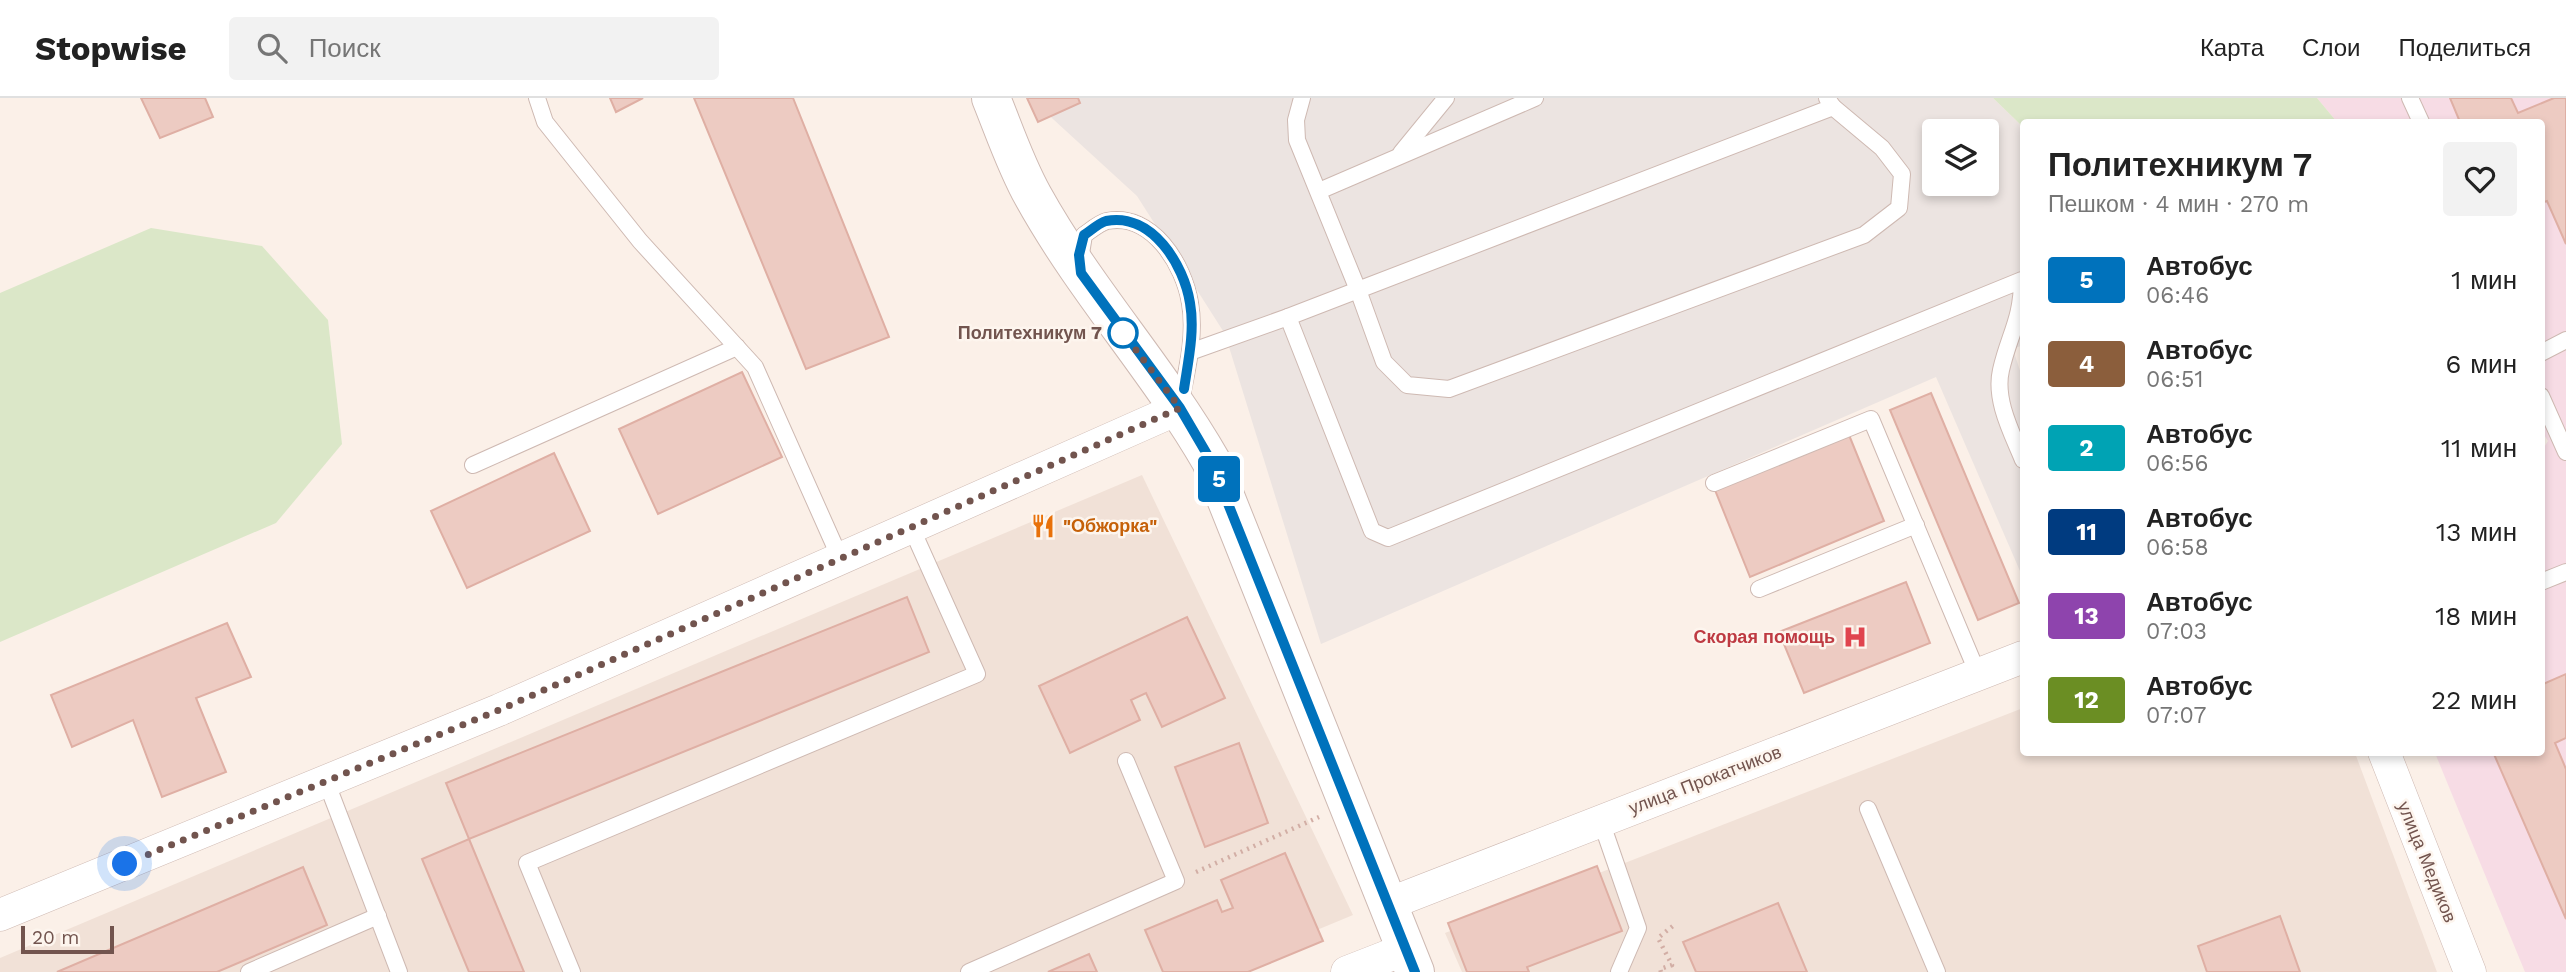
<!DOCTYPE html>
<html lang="ru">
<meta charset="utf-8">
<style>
:root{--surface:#fff;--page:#f2f2f2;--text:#222;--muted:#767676;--line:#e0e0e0}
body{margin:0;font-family:"Work Sans",sans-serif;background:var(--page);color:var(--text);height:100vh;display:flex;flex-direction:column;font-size:26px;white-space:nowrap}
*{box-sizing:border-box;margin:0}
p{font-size:23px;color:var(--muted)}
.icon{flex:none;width:38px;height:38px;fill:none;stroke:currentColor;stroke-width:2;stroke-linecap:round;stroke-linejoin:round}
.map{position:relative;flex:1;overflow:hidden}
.details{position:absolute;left:2020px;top:21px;width:525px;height:637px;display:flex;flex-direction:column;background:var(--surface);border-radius:7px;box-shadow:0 4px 10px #0003}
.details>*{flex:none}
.badge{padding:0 14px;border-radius:5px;font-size:24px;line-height:46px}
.buttons{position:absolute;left:1922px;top:21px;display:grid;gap:14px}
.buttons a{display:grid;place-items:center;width:77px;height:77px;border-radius:7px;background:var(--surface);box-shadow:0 4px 10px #0003;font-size:35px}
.scale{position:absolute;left:21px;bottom:18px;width:93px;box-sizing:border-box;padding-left:7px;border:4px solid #72544e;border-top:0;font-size:19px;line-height:24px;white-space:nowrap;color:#72544e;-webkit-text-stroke:5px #fdf5ee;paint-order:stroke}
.you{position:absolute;width:35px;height:35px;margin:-18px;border:5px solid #fff;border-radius:50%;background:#1a73e8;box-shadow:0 0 0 10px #1a73e833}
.map>.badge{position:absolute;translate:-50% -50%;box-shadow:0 0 0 4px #fff}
.round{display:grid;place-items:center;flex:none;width:74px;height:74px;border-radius:7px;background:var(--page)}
.head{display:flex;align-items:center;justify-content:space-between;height:119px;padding:0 28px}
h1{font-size:33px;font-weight:600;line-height:52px}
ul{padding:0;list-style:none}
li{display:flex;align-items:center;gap:21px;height:84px;padding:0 28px}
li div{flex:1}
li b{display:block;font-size:26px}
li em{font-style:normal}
li .badge{min-width:77px;font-weight:700;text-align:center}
header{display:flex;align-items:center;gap:42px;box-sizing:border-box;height:98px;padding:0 35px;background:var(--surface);border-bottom:2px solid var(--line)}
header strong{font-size:33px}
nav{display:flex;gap:38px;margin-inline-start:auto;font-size:24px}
.search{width:490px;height:63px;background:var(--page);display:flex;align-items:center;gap:18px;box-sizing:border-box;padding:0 24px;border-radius:7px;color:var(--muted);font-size:26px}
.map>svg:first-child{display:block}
</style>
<header>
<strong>Stopwise</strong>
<div class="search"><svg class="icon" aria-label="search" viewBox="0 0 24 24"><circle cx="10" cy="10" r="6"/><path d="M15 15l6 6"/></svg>Поиск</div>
<nav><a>Карта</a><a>Слои</a><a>Поделиться</a></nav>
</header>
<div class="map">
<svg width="2566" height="874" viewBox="0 0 2566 874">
<rect width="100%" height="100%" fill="#fbf0e8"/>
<g fill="#f1e1d7">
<path d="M 1142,377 L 1353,817 L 1216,874 L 0,874 L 0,860 Z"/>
<path d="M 2023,610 L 2023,654 L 2355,655 L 2437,874 L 1462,874 L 1445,835 Z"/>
</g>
<path fill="#ece4e1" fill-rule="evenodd" d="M 1030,0 L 1993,0 L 2023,29 L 2023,247 L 2013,251 L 2023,282 L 2023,480 L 1936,279 L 1321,546 L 1225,236 L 1137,98 ZM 1934,33 L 1986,33 L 1986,86 L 1934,86 Z"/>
<path fill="#f7dce5" d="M 2317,0 L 2566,0 L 2566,874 L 2525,874 L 2435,655 L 2541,654 L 2541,354 L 2548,343 L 2541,332 L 2541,24 L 2337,24 Z"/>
<g fill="#dbe7c8">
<path d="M 1993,0 L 2317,0 L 2337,24 L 2023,24 L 2023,29 Z"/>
<path d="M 151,130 L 262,148 L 328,222 L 342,346 L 276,425 L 0,544 L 0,195 Z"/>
</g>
<g fill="#edcbc2" stroke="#dfafa4" stroke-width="2">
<path d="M 141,0 L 205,0 L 213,19 L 160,40 Z"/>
<path d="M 610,0 L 643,0 L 616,14 Z"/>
<path d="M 694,0 L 793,0 L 889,239 L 806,271 Z"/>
<path d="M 1027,0 L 1078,0 L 1080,5 L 1038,24 Z"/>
<path d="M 2450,0 L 2511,0 L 2518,15 L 2554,0 L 2566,0 L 2566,146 L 2547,103 L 2541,105 L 2541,24 L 2460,24 Z"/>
<path d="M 742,274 L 782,359 L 658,416 L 619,331 Z"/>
<path d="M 1931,295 L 2019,505 L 1978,522 L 1890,312 Z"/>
<path d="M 1849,337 L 1884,423 L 1750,479 L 1715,392 Z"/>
<path d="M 554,355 L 590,433 L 467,490 L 431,413 Z"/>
<path d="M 1906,484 L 1930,545 L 1804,595 L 1779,534 Z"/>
<path d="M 907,499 L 929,554 L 469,741 L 446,685 Z"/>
<path d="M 1187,519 L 1225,600 L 1162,629 L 1146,595 L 1131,602 L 1140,622 L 1070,655 L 1039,588 Z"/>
<path d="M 227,525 L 251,579 L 196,600 L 226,674 L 162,699 L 133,622 L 72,649 L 51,597 Z"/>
<path d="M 2566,576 L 2566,640 L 2555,645 L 2566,671 L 2566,821 L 2493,654 L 2541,654 L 2541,587 Z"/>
<path d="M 1239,645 L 1268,725 L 1205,749 L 1175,669 Z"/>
<path d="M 469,741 L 524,874 L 469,874 L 422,761 Z"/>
<path d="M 1285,755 L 1323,843 L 1248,874 L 1163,874 L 1145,832 L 1217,802 L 1222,814 L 1233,810 L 1221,782 Z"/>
<path d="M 1597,768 L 1622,833 L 1527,869 L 1529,874 L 1467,874 L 1448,825 Z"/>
<path d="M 303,769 L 327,827 L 217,874 L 57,874 Z"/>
<path d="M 1778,805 L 1807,874 L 1696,874 L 1683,844 Z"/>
<path d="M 2280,818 L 2300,874 L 2207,874 L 2198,848 Z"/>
<path d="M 1089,856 L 1097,874 L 1048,874 Z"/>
</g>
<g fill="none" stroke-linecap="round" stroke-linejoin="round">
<g stroke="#ceb9b2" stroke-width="18">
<g id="service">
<path d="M 537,0 L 545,24 L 640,143 L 755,269 L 840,460"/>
<path d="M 1302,0 L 1296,22 L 1297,42 L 1358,192 L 1833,9 L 1827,0"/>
<path d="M 2410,0 L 2421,24"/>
<path d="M 1401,55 L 1446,0"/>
<path d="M 1319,93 L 1535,0"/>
<path d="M 1080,162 L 1084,137 C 1090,133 1099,125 1107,123 C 1152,114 1184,167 1190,205 C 1196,239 1186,275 1180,307"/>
<path d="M 1288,219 L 1358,192 L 1384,264 L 1407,287 L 1449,291 L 1864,137 L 1899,110 L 1902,76 L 1882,50 L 1833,9"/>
<path d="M 1190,254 L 1288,219 L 1372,433 L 1388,440 L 2022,182 C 2022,221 2009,237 2001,272 C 1994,302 2012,335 2023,362"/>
<path d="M 2541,255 L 2566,242"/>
<path d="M 2541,298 L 2566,354"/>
<path d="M 473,367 L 737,249"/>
<path d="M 1714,385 L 1871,321 L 1978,576"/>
<path d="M 2541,484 L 2566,474"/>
<path d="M 1759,491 L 1916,427"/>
<path d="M 326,683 L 399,874"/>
<path d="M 1868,711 L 1937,874"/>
<path d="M 1601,723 L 1638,830 L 1619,874"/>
<path d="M 249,874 L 378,818"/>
<path d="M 572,874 L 527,765 L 977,576 L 911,429"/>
<path d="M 969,874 L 1176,783 L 1126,663"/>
</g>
</g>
<g stroke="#ceb9b2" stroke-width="33">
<g id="minor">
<path d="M 2384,654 L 2470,874"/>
<path d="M 1388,806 L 2023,559"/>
<path d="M 0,817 L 499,612 L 1180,310"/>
<path d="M 1347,874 L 1406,851"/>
</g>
</g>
<g stroke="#ceb9b2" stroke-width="40">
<path id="tertiary" d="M 991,0 C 1004,32 1016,68 1033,98 C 1085,192 1158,271 1211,363 L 1415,874"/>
</g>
<g stroke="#d2aea5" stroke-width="4.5" stroke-dasharray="2 5" stroke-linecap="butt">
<path d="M 1196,774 L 1319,719"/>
<path d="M 1661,874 L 1660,871 L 1672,867 L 1658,840 L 1674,827"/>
</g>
<use href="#service" stroke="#fff" stroke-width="16"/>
<use href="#minor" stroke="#fff" stroke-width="32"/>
<use href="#tertiary" stroke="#fff" stroke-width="38"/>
</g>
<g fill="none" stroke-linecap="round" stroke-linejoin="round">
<g stroke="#fff" stroke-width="16">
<path id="line" d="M 1184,291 C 1188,264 1195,233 1190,205 C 1184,167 1152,114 1106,123 C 1099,125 1090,133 1084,137 L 1079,157 L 1081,175 L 1180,310 L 1211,363 L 1415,874"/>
</g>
<use href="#line" stroke="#0072bc" stroke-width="10"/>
<path stroke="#72544e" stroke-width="7" stroke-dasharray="0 12.6" d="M 125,766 L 499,612 L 1180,310 L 1123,235"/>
</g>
<defs>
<g id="restaurant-bare" transform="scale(1.89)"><path d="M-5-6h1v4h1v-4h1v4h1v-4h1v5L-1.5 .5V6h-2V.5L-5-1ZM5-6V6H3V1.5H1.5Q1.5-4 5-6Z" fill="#e8710a" stroke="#fdf5ee" stroke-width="2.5" paint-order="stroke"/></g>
<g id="hospital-bare" transform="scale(1.89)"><path d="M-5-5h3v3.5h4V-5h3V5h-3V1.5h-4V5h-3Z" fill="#e0444e" stroke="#fdf5ee" stroke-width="2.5" paint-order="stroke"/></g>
</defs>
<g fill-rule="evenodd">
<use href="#restaurant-bare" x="1043" y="428"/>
<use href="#hospital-bare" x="1855" y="539"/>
</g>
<circle fill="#fff" stroke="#0072bc" stroke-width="3.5" cx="1123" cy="235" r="14"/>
<g text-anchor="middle" stroke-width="5" stroke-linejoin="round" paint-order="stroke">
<g font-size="18" font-weight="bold" fill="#72544e" stroke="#fdf5ee" text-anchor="end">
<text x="1102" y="241">Политехникум 7</text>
</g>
<g font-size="18" font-weight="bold" fill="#c56008" stroke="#fdf5ee" text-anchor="start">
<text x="1063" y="434">"Обжорка"</text>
</g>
<g font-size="18" font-weight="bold" fill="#be3a42" stroke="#fdf5ee" text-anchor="end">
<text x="1835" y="545">Скорая помощь</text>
</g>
<g font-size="18" fill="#72544e" stroke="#fdf5ee">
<text transform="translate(1705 682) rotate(-21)" y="6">улица Прокатчиков</text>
<text transform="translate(2427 764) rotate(68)" y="6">улица Медиков</text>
</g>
</g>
</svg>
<div class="buttons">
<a><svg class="icon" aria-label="layers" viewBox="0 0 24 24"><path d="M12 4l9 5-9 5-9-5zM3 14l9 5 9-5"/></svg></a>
</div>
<div class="scale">20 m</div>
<div class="you" style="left:125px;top:766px"></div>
<b class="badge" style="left:1219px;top:381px;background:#0072bc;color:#fff">5</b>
<section class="details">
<div class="head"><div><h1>Политехникум 7</h1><p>Пешком · 4 мин · 270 m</p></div><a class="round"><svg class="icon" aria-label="heart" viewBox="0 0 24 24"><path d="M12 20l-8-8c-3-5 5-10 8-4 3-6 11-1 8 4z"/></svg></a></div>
<ul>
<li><span class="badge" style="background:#0072bc;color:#fff">5</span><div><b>Автобус</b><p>06:46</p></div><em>1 мин</em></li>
<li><span class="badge" style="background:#8b5e3c;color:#fff">4</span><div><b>Автобус</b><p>06:51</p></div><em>6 мин</em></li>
<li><span class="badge" style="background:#00a3b4;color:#fff">2</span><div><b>Автобус</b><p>06:56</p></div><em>11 мин</em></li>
<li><span class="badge" style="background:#003b80;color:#fff">11</span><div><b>Автобус</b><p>06:58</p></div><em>13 мин</em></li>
<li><span class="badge" style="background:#8e44ad;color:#fff">13</span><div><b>Автобус</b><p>07:03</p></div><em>18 мин</em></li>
<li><span class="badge" style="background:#6b8e23;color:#fff">12</span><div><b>Автобус</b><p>07:07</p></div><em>22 мин</em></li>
</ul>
</section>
</div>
